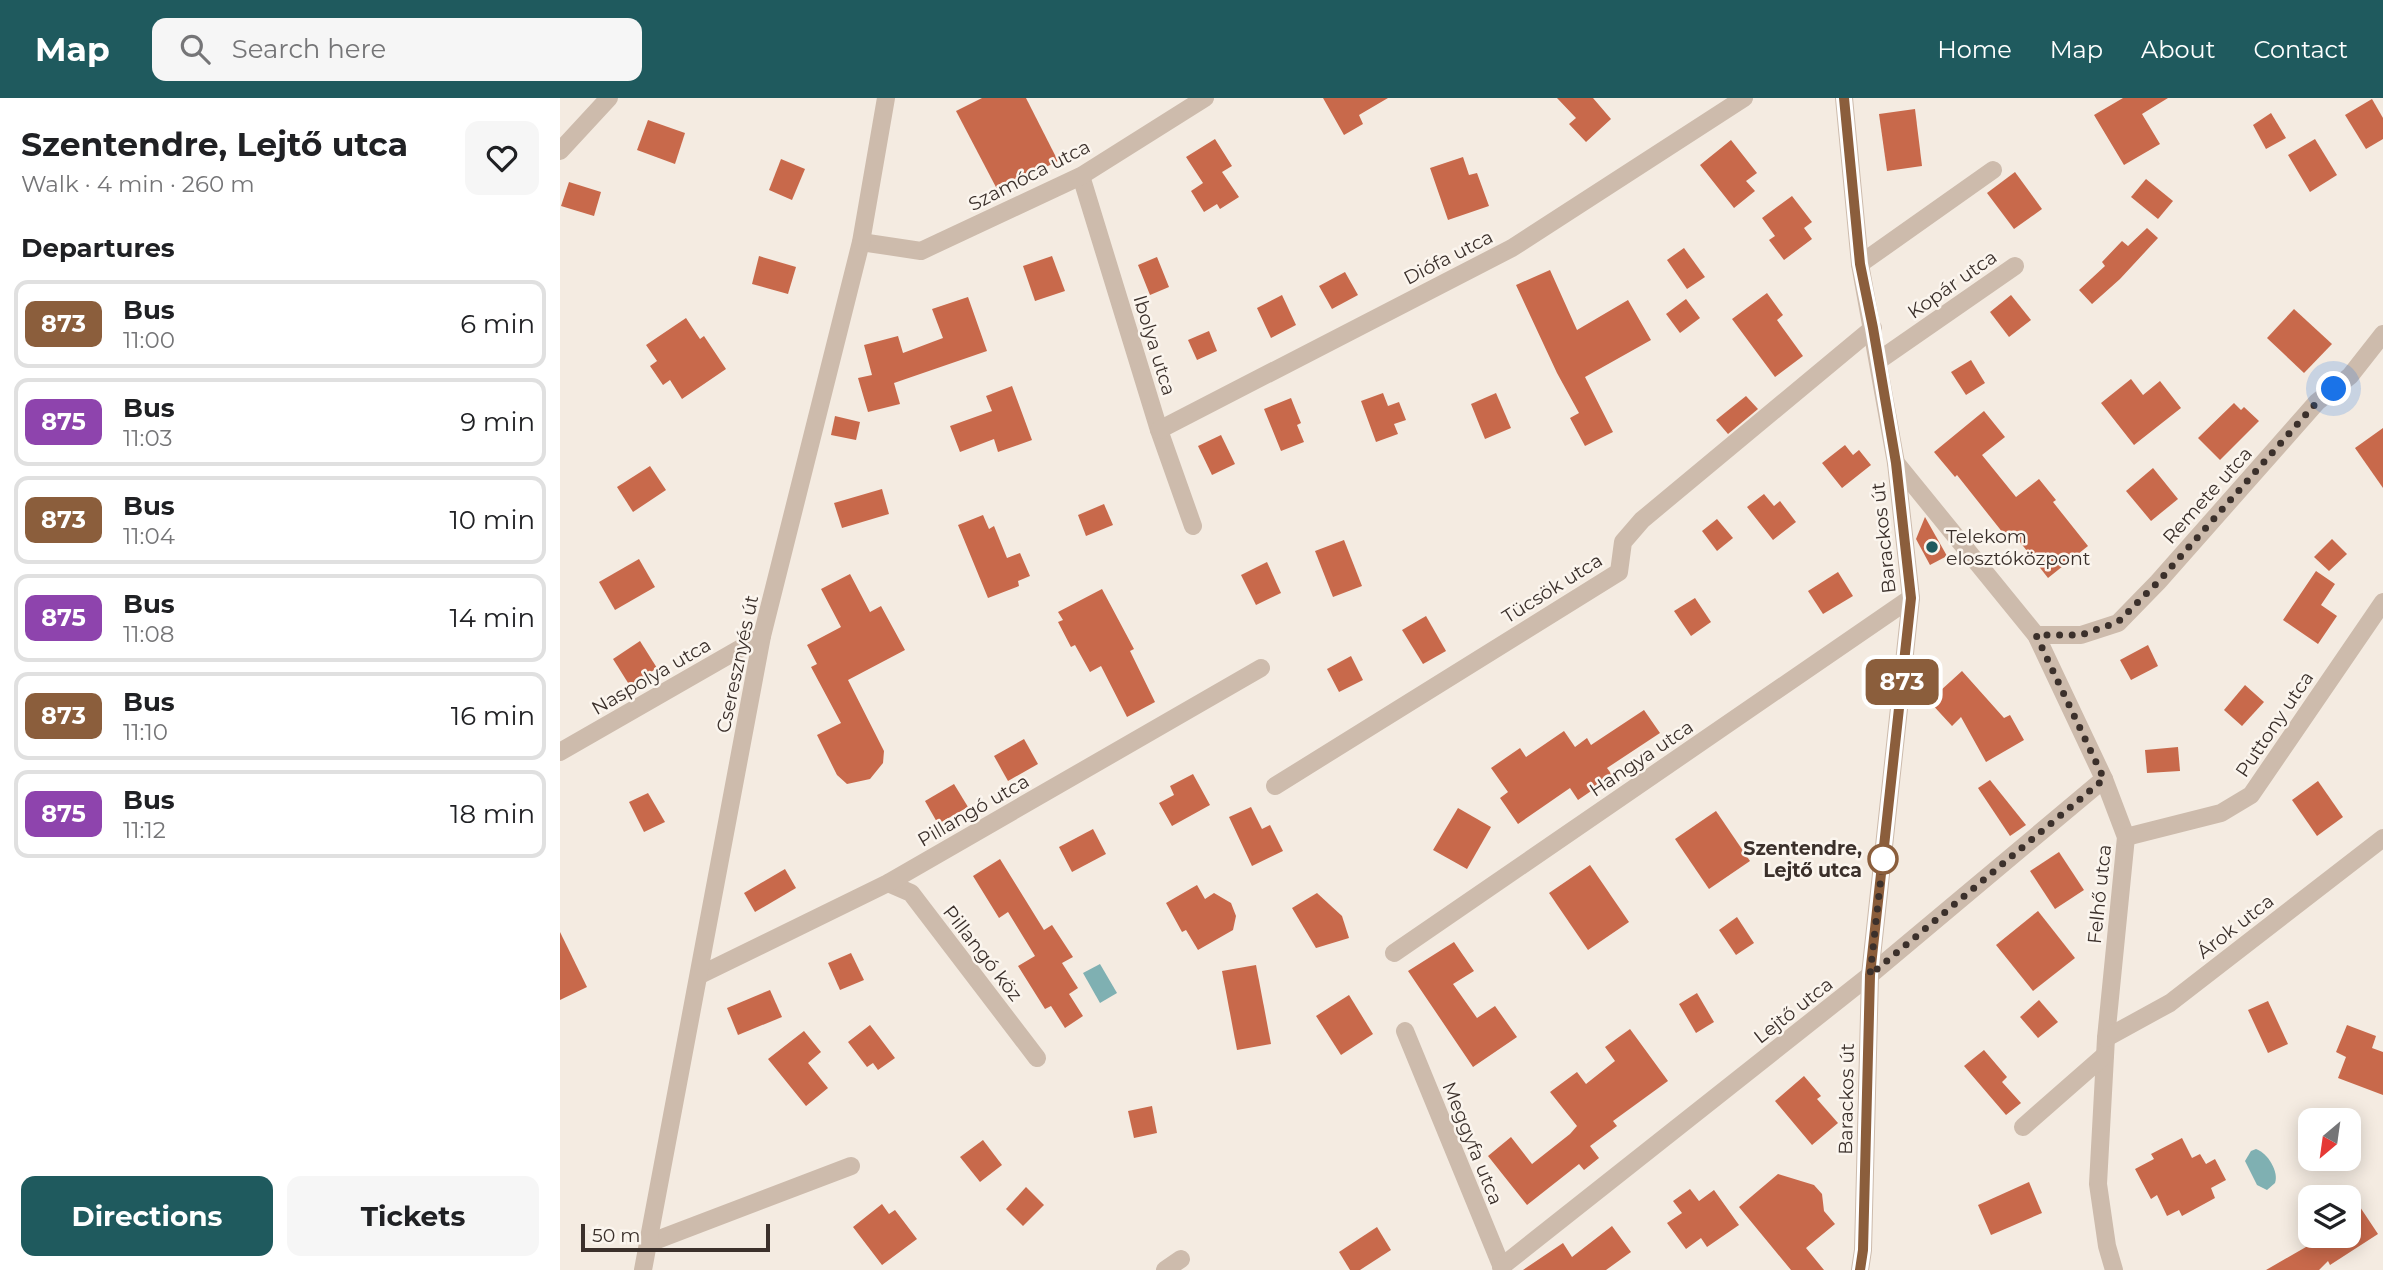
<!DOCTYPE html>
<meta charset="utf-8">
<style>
:root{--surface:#fff;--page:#f6f6f6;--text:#202124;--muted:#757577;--line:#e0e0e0;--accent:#1f5a5e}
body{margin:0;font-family:Montserrat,sans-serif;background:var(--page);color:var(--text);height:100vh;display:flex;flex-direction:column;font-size:26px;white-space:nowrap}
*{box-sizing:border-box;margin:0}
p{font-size:23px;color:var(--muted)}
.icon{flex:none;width:38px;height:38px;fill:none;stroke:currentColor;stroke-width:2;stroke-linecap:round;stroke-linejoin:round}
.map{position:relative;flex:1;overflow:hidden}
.drawer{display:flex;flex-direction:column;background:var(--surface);width:560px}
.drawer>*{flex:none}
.badge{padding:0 14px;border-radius:10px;font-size:24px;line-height:46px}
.needle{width:46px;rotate:209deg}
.controls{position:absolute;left:1738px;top:1010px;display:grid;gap:14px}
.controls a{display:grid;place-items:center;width:63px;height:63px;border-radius:14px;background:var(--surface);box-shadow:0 4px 18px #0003;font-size:35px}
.scale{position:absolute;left:21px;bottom:18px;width:189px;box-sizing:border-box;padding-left:7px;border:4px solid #3b302b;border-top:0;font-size:19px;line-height:24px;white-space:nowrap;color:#3b302b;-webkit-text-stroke:5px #fbf5ee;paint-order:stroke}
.you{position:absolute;width:35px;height:35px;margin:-18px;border:5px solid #fff;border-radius:50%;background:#1a73e8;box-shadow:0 0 0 10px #1a73e833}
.map>.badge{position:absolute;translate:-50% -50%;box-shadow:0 0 0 4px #fff}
h2{padding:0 21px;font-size:26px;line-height:63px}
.round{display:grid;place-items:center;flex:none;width:74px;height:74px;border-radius:14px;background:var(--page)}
.headline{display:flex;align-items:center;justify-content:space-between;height:119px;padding:0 21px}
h1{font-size:33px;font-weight:700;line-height:52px}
.primary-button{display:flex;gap:14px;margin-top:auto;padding:14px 21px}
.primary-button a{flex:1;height:80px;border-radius:14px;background:var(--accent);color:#fff;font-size:28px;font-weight:700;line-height:80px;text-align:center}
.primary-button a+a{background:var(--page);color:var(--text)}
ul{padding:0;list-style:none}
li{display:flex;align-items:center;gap:21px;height:88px;margin:0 14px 10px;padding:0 7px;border:4px solid var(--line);border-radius:14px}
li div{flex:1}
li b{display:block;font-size:26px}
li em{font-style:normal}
li .badge{min-width:77px;font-weight:700;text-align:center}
header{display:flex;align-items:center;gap:42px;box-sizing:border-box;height:98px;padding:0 35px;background:var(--accent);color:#fff}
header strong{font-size:33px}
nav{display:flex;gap:38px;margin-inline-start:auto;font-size:24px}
.search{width:490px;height:63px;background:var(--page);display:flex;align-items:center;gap:18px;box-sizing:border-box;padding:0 24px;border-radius:14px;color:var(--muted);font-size:26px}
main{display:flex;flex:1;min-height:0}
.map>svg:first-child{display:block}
</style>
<header>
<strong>Map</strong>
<div class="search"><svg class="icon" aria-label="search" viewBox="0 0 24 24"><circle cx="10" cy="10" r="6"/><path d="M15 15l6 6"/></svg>Search here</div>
<nav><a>Home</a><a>Map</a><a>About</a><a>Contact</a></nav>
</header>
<main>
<section class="drawer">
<div class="headline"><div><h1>Szentendre, Lejtő utca</h1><p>Walk · 4 min · 260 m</p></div><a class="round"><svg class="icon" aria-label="heart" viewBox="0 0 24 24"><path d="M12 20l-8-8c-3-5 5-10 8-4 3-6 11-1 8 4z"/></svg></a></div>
<h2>Departures</h2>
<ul>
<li><span class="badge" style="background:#8b5e3c;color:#fff">873</span><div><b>Bus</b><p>11:00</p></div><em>6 min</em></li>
<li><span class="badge" style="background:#8e44ad;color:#fff">875</span><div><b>Bus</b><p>11:03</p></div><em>9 min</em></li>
<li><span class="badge" style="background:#8b5e3c;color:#fff">873</span><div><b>Bus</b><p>11:04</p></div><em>10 min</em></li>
<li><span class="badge" style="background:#8e44ad;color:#fff">875</span><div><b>Bus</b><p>11:08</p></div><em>14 min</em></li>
<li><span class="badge" style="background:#8b5e3c;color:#fff">873</span><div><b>Bus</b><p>11:10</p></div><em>16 min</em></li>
<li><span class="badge" style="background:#8e44ad;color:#fff">875</span><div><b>Bus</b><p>11:12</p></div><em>18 min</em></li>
</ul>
<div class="primary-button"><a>Directions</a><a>Tickets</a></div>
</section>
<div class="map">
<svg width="1823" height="1172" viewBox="0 0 1823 1172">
<rect width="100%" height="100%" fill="#f4ebe1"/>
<g fill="#7fb0b2">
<path d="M 540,866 L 557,895 L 540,905 L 523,875 Z"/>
<path d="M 1696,1051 C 1708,1055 1719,1074 1715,1085 L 1707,1092 L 1697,1087 L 1685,1063 L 1691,1053 Z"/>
</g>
<g fill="#c8694b">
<path d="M 422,0 L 466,0 L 498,63 L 438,93 L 396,13 Z"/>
<path d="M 763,0 L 828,0 L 799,17 L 803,26 L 784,37 Z"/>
<path d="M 997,0 L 1033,0 L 1051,21 L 1026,44 L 1009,26 L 1016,20 Z"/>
<path d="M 1563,0 L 1608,0 L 1582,16 L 1600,46 L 1564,67 L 1534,17 Z"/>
<path d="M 1812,1 L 1823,20 L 1823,41 L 1806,51 L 1785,17 Z"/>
<path d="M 1355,11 L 1362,68 L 1327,73 L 1319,16 Z"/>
<path d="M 1711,15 L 1726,40 L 1706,51 L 1693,27 Z"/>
<path d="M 88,22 L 125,35 L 115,66 L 77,52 Z"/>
<path d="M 655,41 L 672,68 L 662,74 L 679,99 L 660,111 L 657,106 L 644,114 L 631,93 L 643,85 L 626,59 Z"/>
<path d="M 1755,41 L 1777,77 L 1750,94 L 1728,57 Z"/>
<path d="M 1171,42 L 1197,75 L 1186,83 L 1195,93 L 1174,110 L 1140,67 Z"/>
<path d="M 903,59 L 909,77 L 917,75 L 929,108 L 888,122 L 870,70 Z"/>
<path d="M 221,61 L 245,71 L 232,102 L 209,92 Z"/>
<path d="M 1455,74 L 1482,111 L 1454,131 L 1427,95 Z"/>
<path d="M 1586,81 L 1613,103 L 1598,121 L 1571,99 Z"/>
<path d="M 9,84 L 41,94 L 34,118 L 1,108 Z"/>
<path d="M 1232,98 L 1252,124 L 1244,130 L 1252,141 L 1224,162 L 1209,142 L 1215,138 L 1202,120 Z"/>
<path d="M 1587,130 L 1598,140 L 1560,181 L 1532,206 L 1519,192 L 1545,168 L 1542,164 L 1562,143 L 1568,148 Z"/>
<path d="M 1124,150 L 1145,179 L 1127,191 L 1107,162 Z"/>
<path d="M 199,158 L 236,169 L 228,196 L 192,186 Z"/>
<path d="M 492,158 L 505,193 L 475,203 L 463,168 Z"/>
<path d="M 597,159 L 609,189 L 590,197 L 578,167 Z"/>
<path d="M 990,172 L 1017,232 L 1068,202 L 1091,242 L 1025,279 L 1053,334 L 1025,348 L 1010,320 L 1019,315 L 997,275 L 956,187 Z"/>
<path d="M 785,174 L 798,197 L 772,211 L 759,188 Z"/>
<path d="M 1207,195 L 1223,217 L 1217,222 L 1243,258 L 1215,279 L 1172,221 Z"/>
<path d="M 722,197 L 736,227 L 711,240 L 697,210 Z"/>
<path d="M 1451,197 L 1471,222 L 1449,239 L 1430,214 Z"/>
<path d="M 408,199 L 427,253 L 334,285 L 340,306 L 308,314 L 298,280 L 312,277 L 304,247 L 338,238 L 343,255 L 383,240 L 372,211 Z"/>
<path d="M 1126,201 L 1140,220 L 1120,235 L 1106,216 Z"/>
<path d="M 1734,211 L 1772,246 L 1744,275 L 1707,240 Z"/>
<path d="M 126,220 L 140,241 L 144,238 L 166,271 L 122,301 L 110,282 L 103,287 L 90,268 L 97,263 L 86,247 Z"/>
<path d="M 649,233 L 657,253 L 637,262 L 628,242 Z"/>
<path d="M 1411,262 L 1425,285 L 1406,297 L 1391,274 Z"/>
<path d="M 1571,281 L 1583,297 L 1600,283 L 1621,310 L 1574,347 L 1541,305 Z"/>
<path d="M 452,288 L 472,342 L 438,354 L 434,341 L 400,354 L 390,328 L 432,313 L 426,298 Z"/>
<path d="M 823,295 L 828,308 L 839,304 L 846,322 L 834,326 L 838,336 L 816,344 L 801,303 Z"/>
<path d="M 936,295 L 951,330 L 925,341 L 911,306 Z"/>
<path d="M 1186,298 L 1198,311 L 1168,336 L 1156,322 Z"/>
<path d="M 731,300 L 741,325 L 737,327 L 744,344 L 721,353 L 704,311 Z"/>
<path d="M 1674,305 L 1681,312 L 1684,309 L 1699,323 L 1660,362 L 1638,340 Z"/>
<path d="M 1424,313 L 1445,339 L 1422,357 L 1456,399 L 1479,381 L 1496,402 L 1493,404 L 1528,448 L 1488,480 L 1453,435 L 1447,440 L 1397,377 L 1395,379 L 1374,354 Z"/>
<path d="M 275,318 L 300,324 L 296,342 L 271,337 Z"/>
<path d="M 1823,330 L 1823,390 L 1795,350 Z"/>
<path d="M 661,337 L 675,366 L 652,377 L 638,348 Z"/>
<path d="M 1285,347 L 1293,357 L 1299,352 L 1311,367 L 1282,390 L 1262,365 Z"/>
<path d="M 90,368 L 106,392 L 73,414 L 57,389 Z"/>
<path d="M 1593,370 L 1618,401 L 1591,423 L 1566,393 Z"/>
<path d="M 322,391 L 329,416 L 282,430 L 274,405 Z"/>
<path d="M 1204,396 L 1214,408 L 1220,403 L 1236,424 L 1213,442 L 1187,409 Z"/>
<path d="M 544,406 L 553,427 L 526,438 L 518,417 Z"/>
<path d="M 423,417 L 429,431 L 434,428 L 447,460 L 460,455 L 470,478 L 458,483 L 459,488 L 428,500 L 398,427 Z"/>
<path d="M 1365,419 L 1387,458 L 1370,467 L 1356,441 Z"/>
<path d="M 1157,421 L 1173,440 L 1157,453 L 1142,433 Z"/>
<path d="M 1772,441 L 1787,456 L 1769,473 L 1754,459 Z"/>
<path d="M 784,442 L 802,488 L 773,499 L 755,453 Z"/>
<path d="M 79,461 L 95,489 L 55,512 L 39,484 Z"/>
<path d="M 707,464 L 721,495 L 696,507 L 681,477 Z"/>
<path d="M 1756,473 L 1775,486 L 1761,507 L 1777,518 L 1758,546 L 1723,522 Z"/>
<path d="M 1278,474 L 1293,498 L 1263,516 L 1248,493 Z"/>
<path d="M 290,476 L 310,514 L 321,508 L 345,552 L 288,582 L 324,653 L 323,665 L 310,681 L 287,686 L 277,677 L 257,637 L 281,625 L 251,569 L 257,566 L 247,547 L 281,529 L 261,491 Z"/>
<path d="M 542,491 L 574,551 L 570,553 L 595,604 L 567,619 L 541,568 L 530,574 L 515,547 L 511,549 L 498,524 L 503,522 L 498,514 Z"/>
<path d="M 1135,500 L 1151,524 L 1131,538 L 1114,513 Z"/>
<path d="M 866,518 L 886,553 L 863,566 L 842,532 Z"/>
<path d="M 80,543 L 97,570 L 70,588 L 53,561 Z"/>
<path d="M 1588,547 L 1598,568 L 1571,582 L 1560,562 Z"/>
<path d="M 791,558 L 803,582 L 779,594 L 767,571 Z"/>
<path d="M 1402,573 L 1444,620 L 1450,617 L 1464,642 L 1426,664 L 1401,619 L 1392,628 L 1369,603 Z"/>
<path d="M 1685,587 L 1704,604 L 1682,628 L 1664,612 Z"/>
<path d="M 1084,612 L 1100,635 L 1047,670 L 1053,678 L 1018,702 L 1010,690 L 958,726 L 940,700 L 948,694 L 931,670 L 960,650 L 966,659 L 1004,633 L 1015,649 L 1027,640 L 1031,647 Z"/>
<path d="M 464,641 L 478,666 L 448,683 L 434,658 Z"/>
<path d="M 1618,649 L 1620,673 L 1587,675 L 1585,652 Z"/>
<path d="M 633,676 L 650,707 L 612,728 L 599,705 L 614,697 L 610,688 Z"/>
<path d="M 1430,682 L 1466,727 L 1450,738 L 1418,690 Z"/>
<path d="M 1758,683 L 1783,719 L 1757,738 L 1732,702 Z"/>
<path d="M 394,686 L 408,709 L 378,726 L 365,703 Z"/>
<path d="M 88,695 L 105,724 L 84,734 L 69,704 Z"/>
<path d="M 691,709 L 702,731 L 710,727 L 723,753 L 692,768 L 669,719 Z"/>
<path d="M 898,710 L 931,729 L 907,771 L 873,752 Z"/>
<path d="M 1156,713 L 1190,763 L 1149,791 L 1115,741 Z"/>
<path d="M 533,731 L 546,756 L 512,774 L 499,749 Z"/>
<path d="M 1499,754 L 1524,792 L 1495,811 L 1470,773 Z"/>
<path d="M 440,761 L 484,832 L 492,827 L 513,859 L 502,865 L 518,890 L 509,896 L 523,918 L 505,930 L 491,908 L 485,911 L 458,868 L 475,858 L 448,814 L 439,820 L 413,778 Z"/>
<path d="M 1030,767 L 1069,824 L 1028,852 L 989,795 Z"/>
<path d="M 225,771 L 236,790 L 195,814 L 184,795 Z"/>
<path d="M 637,787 L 645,801 L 654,795 L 671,805 L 676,818 L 673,832 L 638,852 L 626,832 L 622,834 L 606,805 Z"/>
<path d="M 757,795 L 782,818 L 789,840 L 756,850 L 732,810 Z"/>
<path d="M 1478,813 L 1515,860 L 1473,893 L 1436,847 Z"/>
<path d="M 1177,819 L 1194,845 L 1176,857 L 1159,832 Z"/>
<path d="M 0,834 L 27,889 L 0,902 Z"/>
<path d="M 894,844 L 914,873 L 893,886 L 917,920 L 935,908 L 957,939 L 913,969 L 848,873 Z"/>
<path d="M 291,855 L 304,882 L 280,892 L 268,865 Z"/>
<path d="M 696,867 L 711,946 L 677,952 L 662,873 Z"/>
<path d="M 210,892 L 222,919 L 178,937 L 167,910 Z"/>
<path d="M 1137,895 L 1154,924 L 1136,935 L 1119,906 Z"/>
<path d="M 789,897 L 813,936 L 781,957 L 756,918 Z"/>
<path d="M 1479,902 L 1498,924 L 1478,940 L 1460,919 Z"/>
<path d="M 1708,903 L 1728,946 L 1708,955 L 1688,912 Z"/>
<path d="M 310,927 L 335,960 L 318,972 L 313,965 L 307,969 L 288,944 Z"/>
<path d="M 1787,927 L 1816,938 L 1812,950 L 1823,954 L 1823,997 L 1778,980 L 1786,959 L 1776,954 Z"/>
<path d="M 1070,931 L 1108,983 L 1053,1023 L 1057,1028 L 1030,1048 L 1039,1060 L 1024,1072 L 1019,1066 L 967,1107 L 928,1058 L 951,1039 L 972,1066 L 1010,1036 L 1017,1028 L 990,994 L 1017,974 L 1026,986 L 1055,963 L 1045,949 Z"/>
<path d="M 244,933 L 261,954 L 248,965 L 268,990 L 246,1008 L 208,961 Z"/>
<path d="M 1424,952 L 1447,979 L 1442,984 L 1461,1005 L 1446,1017 L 1404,968 Z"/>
<path d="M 1244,978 L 1261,998 L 1257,1001 L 1278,1025 L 1252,1047 L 1215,1003 Z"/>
<path d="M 592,1008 L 597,1035 L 574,1040 L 568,1013 Z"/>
<path d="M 1622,1040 L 1632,1060 L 1640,1056 L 1646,1066 L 1655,1061 L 1666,1082 L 1651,1090 L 1655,1100 L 1622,1118 L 1619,1112 L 1607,1118 L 1597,1097 L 1591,1101 L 1575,1071 L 1594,1061 L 1591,1056 Z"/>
<path d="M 423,1042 L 442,1067 L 420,1084 L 400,1059 Z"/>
<path d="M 1218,1076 L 1254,1087 L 1262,1096 L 1264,1113 L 1275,1126 L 1246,1150 L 1264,1172 L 1231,1172 L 1179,1109 Z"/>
<path d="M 1469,1084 L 1482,1115 L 1431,1137 L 1418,1107 Z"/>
<path d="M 466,1089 L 484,1107 L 463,1128 L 446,1111 Z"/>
<path d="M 1130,1091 L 1139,1103 L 1154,1092 L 1179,1127 L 1147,1149 L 1141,1140 L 1126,1151 L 1107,1125 L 1122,1115 L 1113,1103 Z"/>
<path d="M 1788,1091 L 1818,1136 L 1770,1167 L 1768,1163 L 1759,1172 L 1706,1172 L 1765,1138 L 1788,1138 Z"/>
<path d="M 322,1106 L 329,1116 L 335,1112 L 357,1141 L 322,1167 L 293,1129 Z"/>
<path d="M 1052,1128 L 1071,1154 L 1046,1172 L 963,1172 L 1003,1145 L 1012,1159 Z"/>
<path d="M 817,1129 L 831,1152 L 800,1172 L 790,1172 L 779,1154 Z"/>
</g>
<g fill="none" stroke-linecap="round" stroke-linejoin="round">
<g stroke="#cdbbac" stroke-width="18">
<path d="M 0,53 L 49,0"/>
<path d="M 521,78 L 599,332 L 633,428"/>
<path d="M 301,144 L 361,153 L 521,78 L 645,0"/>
<path d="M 1300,166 L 1433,72"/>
<path d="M 1318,263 L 1455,168"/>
<path d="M 599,332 L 952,150 L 1184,0"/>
<path d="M 1336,365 L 1476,537 L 1544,681 L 1566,739 L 1546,940 L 1538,1086 L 1547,1148 L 1554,1172"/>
<path d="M 1476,537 L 1521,537 L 1558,525 L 1598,484 L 1757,304 L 1790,278 L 1823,236"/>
<path d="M 0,654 L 202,538"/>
<path d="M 715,688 L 1059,474 L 1063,444 L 1082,422 L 1313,230"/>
<path d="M 1566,739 L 1661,715 L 1691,697 L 1823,504"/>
<path d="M 328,785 L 351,795 L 477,960"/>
<path d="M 834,855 L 1351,500"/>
<path d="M 140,877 L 328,785 L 701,570"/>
<path d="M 845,933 L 943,1172"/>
<path d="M 1546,940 L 1610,905 L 1823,740"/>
<path d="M 1463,1029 L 1545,957"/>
<path d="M 89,1145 L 291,1068"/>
<path d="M 941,1169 L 1310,877 L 1544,681"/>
<path d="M 83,1172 L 202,538 L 301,144 L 326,0"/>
<path d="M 605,1172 L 621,1161"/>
</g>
<path stroke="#cdbbac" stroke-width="18" d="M 1284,0 L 1300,166 L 1336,365 L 1351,500 L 1310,877 L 1303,1152 L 1300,1172"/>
</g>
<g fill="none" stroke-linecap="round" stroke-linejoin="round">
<g stroke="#fff" stroke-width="16">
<path id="line" d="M 1284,0 L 1300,166 L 1313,230 L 1336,365 L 1351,500 L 1310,877 L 1303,1152 L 1300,1172"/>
</g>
<use href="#line" stroke="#8b5e3c" stroke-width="10"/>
<path stroke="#3b302b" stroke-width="7" stroke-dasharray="0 12.6" d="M 1323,761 L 1310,877 L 1544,681 L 1476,537 L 1521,537 L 1558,524 L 1598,484 L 1757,304 L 1774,291"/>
</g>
<circle fill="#1f5a5e" stroke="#fbf5ee" stroke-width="2.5" cx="1372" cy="449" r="7"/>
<circle fill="#fff" stroke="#8b5e3c" stroke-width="3.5" cx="1323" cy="761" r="14"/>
<g text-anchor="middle" stroke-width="5" stroke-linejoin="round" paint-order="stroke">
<g font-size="19" fill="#3b302b" stroke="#fbf5ee">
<text transform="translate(469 77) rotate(-27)" y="7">Szamóca utca</text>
<text transform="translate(888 159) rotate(-27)" y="7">Diófa utca</text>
<text transform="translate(1392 186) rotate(-35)" y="7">Kopár utca</text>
<text transform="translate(595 247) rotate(73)" y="7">Ibolya utca</text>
<text transform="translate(1647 397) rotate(-48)" y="7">Remete utca</text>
<text transform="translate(1323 440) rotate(-96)" y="7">Barackos út</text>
<text transform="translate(992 490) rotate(-32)" y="7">Tücsök utca</text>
<text transform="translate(177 566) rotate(-78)" y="7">Cseresznyés út</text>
<text transform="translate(91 578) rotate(-30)" y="7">Naspolya utca</text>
<text transform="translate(1714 626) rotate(-56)" y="7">Puttony utca</text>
<text transform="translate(1081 660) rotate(-34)" y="7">Hangya utca</text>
<text transform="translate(413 712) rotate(-30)" y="7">Pillangó utca</text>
<text transform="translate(1539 796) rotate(-84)" y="7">Felhő utca</text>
<text transform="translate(1675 828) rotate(-38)" y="7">Árok utca</text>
<text transform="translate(423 855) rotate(52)" y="7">Pillangó köz</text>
<text transform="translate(1233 912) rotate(-38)" y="7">Lejtő utca</text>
<text transform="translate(1286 1001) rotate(-89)" y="7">Barackos út</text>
<text transform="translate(913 1045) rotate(68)" y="7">Meggyfa utca</text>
</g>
<g font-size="19" fill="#3b302b" stroke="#fbf5ee" text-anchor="start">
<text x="1386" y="445">Telekom<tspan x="1386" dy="22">elosztóközpont</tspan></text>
</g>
<g font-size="19" font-weight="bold" fill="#3b302b" stroke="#fbf5ee" text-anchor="end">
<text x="1302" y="757">Szentendre,<tspan x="1302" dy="22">Lejtő utca</tspan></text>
</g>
</g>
</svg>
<div class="controls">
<a><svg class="needle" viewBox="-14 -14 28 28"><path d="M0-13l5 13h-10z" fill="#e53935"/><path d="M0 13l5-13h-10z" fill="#757577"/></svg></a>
<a><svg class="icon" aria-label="layers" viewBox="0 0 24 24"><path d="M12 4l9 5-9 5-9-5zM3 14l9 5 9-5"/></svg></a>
</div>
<div class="scale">50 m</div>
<div class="you" style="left:1774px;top:291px"></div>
<b class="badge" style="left:1342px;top:584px;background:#8b5e3c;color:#fff">873</b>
</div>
</main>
